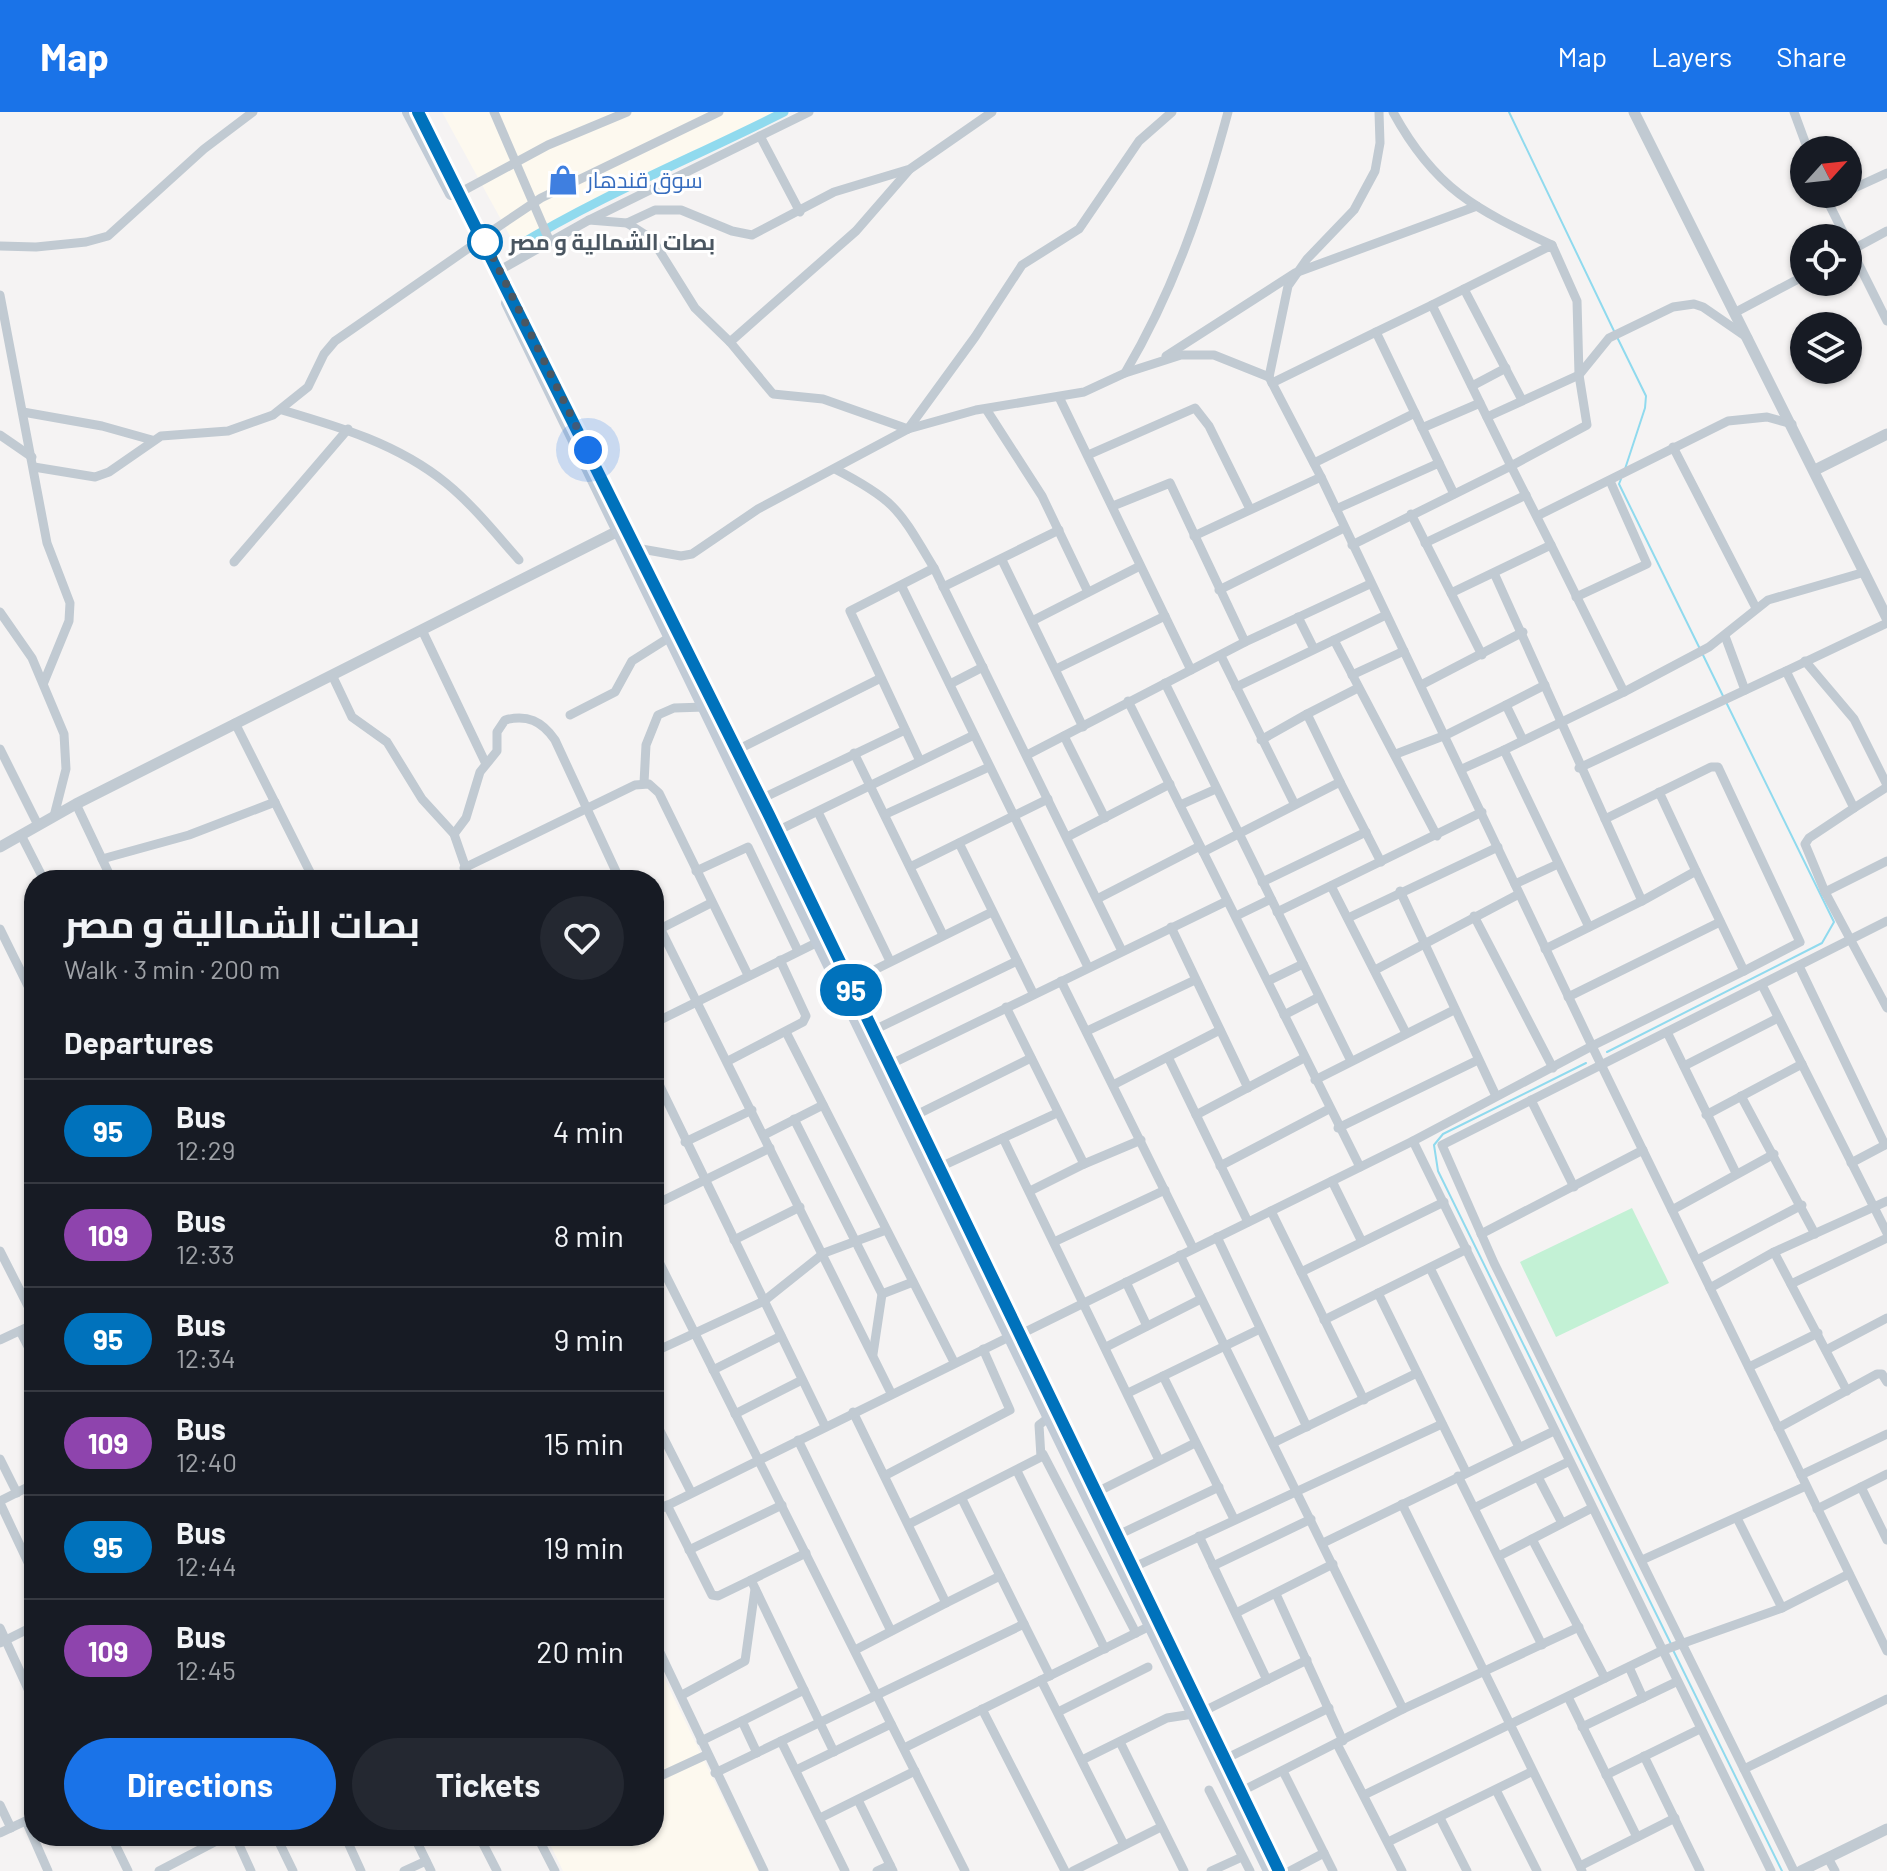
<!DOCTYPE html>
<meta charset="utf-8">
<style>
:root{--surface:#171b24;--page:#242831;--text:#f1f3f6;--muted:#9ea1a6;--line:#363941;--accent:#1a73e8}
body{margin:0;font-family:Barlow,Cairo,sans-serif;background:var(--page);color:var(--text);height:100vh;display:flex;flex-direction:column;font-size:30px;white-space:nowrap}
*{box-sizing:border-box;margin:0}
p{font-size:26px;color:var(--muted)}
.icon{flex:none;width:44px;height:44px;fill:none;stroke:currentColor;stroke-width:2;stroke-linecap:round;stroke-linejoin:round}
.map{position:relative;flex:1;overflow:hidden}
.panel{position:absolute;left:24px;top:758px;width:640px;height:976px;display:flex;flex-direction:column;background:var(--surface);border-radius:32px;box-shadow:0 2px 6px #0004}
.panel>*{flex:none}
.badge{padding:0 16px;border-radius:26px;font-size:28px;line-height:52px}
.needle{width:52px;rotate:63deg}
.fabs{position:absolute;left:1790px;top:24px;display:grid;gap:16px}
.fabs a{display:grid;place-items:center;width:72px;height:72px;border-radius:50%;background:var(--surface);box-shadow:0 2px 6px #0004;font-size:40px}
.you{position:absolute;width:40px;height:40px;margin:-20px;border:6px solid #fff;border-radius:50%;background:#1a73e8;box-shadow:0 0 0 12px #1a73e833}
.map>.badge{position:absolute;translate:-50% -50%;box-shadow:0 0 0 4px #fff}
h2{padding:0 40px;font-size:30px;line-height:72px}
.round{display:grid;place-items:center;flex:none;width:84px;height:84px;border-radius:42px;background:var(--page)}
.head{display:flex;align-items:center;justify-content:space-between;height:136px;padding:0 40px}
h1{font-size:38px;font-weight:700;line-height:60px}
.action{display:flex;gap:16px;margin-top:auto;padding:16px 40px}
.action a{flex:1;height:92px;border-radius:48px;background:var(--accent);color:#fff;font-size:32px;font-weight:700;line-height:92px;text-align:center}
.action a+a{background:var(--page);color:var(--text)}
ul{padding:0;list-style:none}
li{display:flex;align-items:center;gap:24px;height:104px;padding:0 40px;border-top:2px solid var(--line)}
li div{flex:1}
li b{display:block;font-size:30px}
li em{font-style:normal}
li .badge{min-width:88px;font-weight:700;text-align:center}
header{display:flex;align-items:center;gap:48px;box-sizing:border-box;height:112px;padding:0 40px;background:var(--accent);color:#fff}
header strong{font-size:38px}
nav{display:flex;gap:44px;margin-inline-start:auto;font-size:28px}
.map>svg:first-child{display:block}
</style>
<header>
<strong>Map</strong>
<nav><a>Map</a><a>Layers</a><a>Share</a></nav>
</header>
<div class="map">
<svg width="1887" height="1759" viewBox="0 0 1887 1759">
<rect width="100%" height="100%" fill="#f5f3f3"/>
<g fill="#fdf9ef">
<path d="M 442,0 L 778,0 L 516,135 Z"/>
<path d="M 654,1545 L 758,1759 L 563,1759 L 546,1724 L 654,1724 Z"/>
</g>
<path fill="#c3f1d5" d="M 1632,1096 L 1669,1171 L 1556,1225 L 1520,1150 Z"/>
<g fill="none" stroke-linecap="round" stroke-linejoin="round">
<g stroke="#90daee" stroke-width="2">
<path d="M 1509,0 L 1614,219"/>
<path d="M 1617,225 L 1646,284 L 1645,296 L 1625,357"/>
<path d="M 1621,367 L 1619,372 L 1700,537"/>
<path d="M 1703,543 L 1723,584"/>
<path d="M 1607,940 L 1822,831 L 1834,810 L 1726,590"/>
<path d="M 1586,951 L 1443,1022 L 1434,1033 L 1438,1059 L 1671,1532"/>
<path d="M 1673,1538 L 1782,1759"/>
</g>
<path stroke="#90daee" stroke-width="9" d="M 516,135 C 601,83 695,45 784,0"/>
<g stroke="#c1cad2" stroke-width="9">
<path d="M 494,0 L 550,130"/>
<path d="M 1379,0 L 1380,31 L 1375,59 L 1354,98 L 1307,147 L 1288,174 L 1269,265 L 1321,365 L 1592,934 L 1887,1539"/>
<path d="M 1393,0 C 1435,77 1475,97 1552,133"/>
<path d="M 1794,0 L 1808,38"/>
<path d="M 760,24 L 800,100"/>
<path d="M 1848,79 L 1887,61"/>
<path d="M 459,81 L 548,33 L 627,0"/>
<path d="M 1824,82 L 1846,126"/>
<path d="M 1826,89 L 1842,82"/>
<path d="M 589,108 L 627,111 L 652,127 L 695,196 L 730,230 L 773,282 L 823,287 L 908,317"/>
<path d="M 627,111 L 655,98 L 681,98 L 732,119 L 752,123 L 834,80 L 910,57 L 992,0"/>
<path d="M 483,125 L 541,86 L 719,0"/>
<path d="M 1848,131 L 1887,209"/>
<path d="M 0,134 L 36,135 L 86,130 L 108,124 L 204,37 L 253,0"/>
<path d="M 1848,140 L 1887,119"/>
<path d="M 500,158 L 589,108 L 809,0"/>
<path d="M 1464,177 L 1522,288"/>
<path d="M 0,183 L 47,431 L 70,491 L 69,509 L 44,570"/>
<path d="M 1736,200 L 1804,164"/>
<path d="M 1376,220 L 1432,193 L 1480,291"/>
<path d="M 730,230 L 856,119 L 909,58"/>
<path d="M 1166,244 L 1295,161 L 1477,94"/>
<path d="M 1125,261 C 1174,178 1203,93 1228,0"/>
<path d="M 1272,271 L 1376,220 L 1439,351"/>
<path d="M 1472,274 L 1506,256"/>
<path d="M 1059,285 L 1191,558"/>
<path d="M 986,297 L 1042,384 L 1088,480"/>
<path d="M 282,298 C 340,315 398,332 446,371 C 473,393 496,422 519,448"/>
<path d="M 23,300 L 102,314 L 152,328"/>
<path d="M 1487,305 L 1579,263 L 1609,226 L 1673,195 L 1694,192 L 1703,195 L 1748,226"/>
<path d="M 1422,316 L 1480,291 L 1511,354 L 1587,313 L 1579,263 L 1577,189 L 1552,133 L 1432,193"/>
<path d="M 908,317 L 975,225 L 1022,153 L 1079,117 L 1139,29 L 1172,0"/>
<path d="M 0,323 L 32,345"/>
<path d="M 1673,335 L 1756,496"/>
<path d="M 1088,343 L 1195,296 L 1209,314 L 1250,397"/>
<path d="M 1314,351 L 1415,301"/>
<path d="M 34,355 L 95,365 L 109,360 L 161,324 L 228,319 L 273,303 L 308,275 L 324,242 L 335,229 L 476,131"/>
<path d="M 835,357 C 897,389 899,398 934,456 L 1122,839"/>
<path d="M 1113,394 L 1170,371 L 1245,530"/>
<path d="M 1336,397 L 1439,351 L 1454,382"/>
<path d="M 1537,404 L 1728,309 L 1767,305 L 1792,312"/>
<path d="M 1194,424 L 1321,365"/>
<path d="M 1425,431 L 1526,383"/>
<path d="M 1352,433 L 1511,354 L 1551,433 L 1451,481 L 1411,402"/>
<path d="M 1551,433 L 1624,580 L 1504,638 L 1589,815"/>
<path d="M 636,436 L 681,444 L 692,442 L 758,397 L 908,317 L 976,298 L 1084,280 L 1125,261 L 1181,243 L 1214,243 L 1269,265"/>
<path d="M 1002,448 L 1083,615"/>
<path d="M 234,450 L 348,317"/>
<path d="M 902,475 L 1088,855"/>
<path d="M 943,475 L 1059,418"/>
<path d="M 1219,478 L 1344,416"/>
<path d="M 1451,481 L 1482,543"/>
<path d="M 1576,485 L 1647,452 L 1610,369"/>
<path d="M 0,500 L 32,546 L 64,622 L 66,657 L 54,704"/>
<path d="M 1298,505 L 1314,537"/>
<path d="M 1032,509 L 1140,454"/>
<path d="M 422,518 L 486,652"/>
<path d="M 1725,524 L 1745,578"/>
<path d="M 1334,528 L 1437,724"/>
<path d="M 1221,544 L 1294,691"/>
<path d="M 1805,549 L 1854,607 L 1887,673"/>
<path d="M 1056,557 L 1165,504"/>
<path d="M 1786,559 L 1887,511"/>
<path d="M 332,563 L 352,605 L 387,630 L 422,687 L 454,722 L 470,768"/>
<path d="M 1352,563 L 1404,539"/>
<path d="M 1165,571 L 1351,949"/>
<path d="M 950,572 L 983,555"/>
<path d="M 1421,573 L 1523,520"/>
<path d="M 1236,575 L 1386,503"/>
<path d="M 1624,580 L 1709,535 L 1768,488 L 1865,460"/>
<path d="M 1128,589 L 1360,1055"/>
<path d="M 1506,593 L 1545,573"/>
<path d="M 570,603 L 615,580 L 632,549 L 670,525"/>
<path d="M 235,611 L 314,768"/>
<path d="M 1064,624 L 1105,706"/>
<path d="M 1261,628 L 1307,602"/>
<path d="M 0,637 L 38,713"/>
<path d="M 737,638 L 879,567"/>
<path d="M 854,641 L 943,823"/>
<path d="M 1396,642 L 1446,623 L 1506,593 L 1523,628"/>
<path d="M 1027,643 L 1245,530 L 1370,472"/>
<path d="M 920,649 L 850,499 L 934,456"/>
<path d="M 1579,656 L 1786,559 L 1854,696 L 1809,726 L 1805,732 L 1825,780 L 1887,896"/>
<path d="M 1462,657 L 1504,638"/>
<path d="M 1340,670 L 1381,750"/>
<path d="M 644,671 L 646,633 L 658,603 L 674,596 L 705,595"/>
<path d="M 1659,680 L 1696,759"/>
<path d="M 761,687 L 905,618"/>
<path d="M 76,692 L 112,768"/>
<path d="M 1180,693 L 1216,677"/>
<path d="M 1854,696 L 1887,675"/>
<path d="M 818,700 L 890,849"/>
<path d="M 886,702 L 989,655"/>
<path d="M 1605,707 L 1711,655 L 1718,655 L 1800,830 L 1744,859"/>
<path d="M 777,719 L 974,623"/>
<path d="M 454,722 L 466,706 L 480,660 L 497,639 L 497,620 L 505,608 C 527,602 542,609 555,628 L 620,768"/>
<path d="M 21,723 L 44,768"/>
<path d="M 1067,725 L 1170,672"/>
<path d="M 959,731 L 1033,881"/>
<path d="M 1203,740 L 1340,670 L 1307,602 L 1358,576"/>
<path d="M 102,747 L 189,723 L 275,690"/>
<path d="M 912,754 L 1048,687"/>
<path d="M 464,756 L 635,673 L 649,672 L 659,681 L 748,863"/>
<path d="M 696,759 L 748,735 L 798,839"/>
<path d="M 1262,770 L 1366,720"/>
<path d="M 1515,772 L 1558,752"/>
<path d="M 1331,774 L 1406,921"/>
<path d="M 1400,779 L 1496,984"/>
<path d="M 1825,780 L 1887,749"/>
<path d="M 1097,787 L 1200,734"/>
<path d="M 1277,800 L 1482,700"/>
<path d="M 1236,804 L 1271,787"/>
<path d="M 1474,804 L 1553,956"/>
<path d="M 1348,806 L 1498,735"/>
<path d="M 1171,815 L 1248,976"/>
<path d="M 660,816 L 891,1281"/>
<path d="M 0,817 L 34,886"/>
<path d="M 654,820 L 711,791"/>
<path d="M 1545,837 L 1642,789"/>
<path d="M 1799,854 L 1885,1033"/>
<path d="M 1375,858 L 1519,782"/>
<path d="M 1061,869 L 1193,1136"/>
<path d="M 1268,869 L 1303,852"/>
<path d="M 848,871 L 992,800"/>
<path d="M 1762,873 L 1887,1121"/>
<path d="M 1568,885 L 1720,810"/>
<path d="M 1006,895 L 1084,1052 L 1141,1028"/>
<path d="M 1284,903 L 1319,885"/>
<path d="M 654,911 L 818,830"/>
<path d="M 872,919 L 1017,849"/>
<path d="M 1087,919 L 1195,868"/>
<path d="M 786,920 L 954,1250"/>
<path d="M 1667,920 L 1736,1061"/>
<path d="M 1168,945 L 1248,1110"/>
<path d="M 728,949 L 803,910 L 806,904 L 780,848"/>
<path d="M 889,953 L 1227,789"/>
<path d="M 1684,954 L 1778,906"/>
<path d="M 654,962 L 825,1314"/>
<path d="M 1315,968 L 1454,898"/>
<path d="M 1113,973 L 1220,918"/>
<path d="M 1741,984 L 1815,1122"/>
<path d="M 1531,988 L 1574,1075"/>
<path d="M 1057,1001 L 1003,1026 L 1159,1348"/>
<path d="M 1196,1003 L 1304,946"/>
<path d="M 1706,1003 L 1802,952"/>
<path d="M 914,1004 L 1031,946"/>
<path d="M 794,1007 L 882,1182 L 873,1242"/>
<path d="M 1338,1016 L 1478,948"/>
<path d="M 764,1023 L 823,993"/>
<path d="M 1413,1029 L 1771,1759"/>
<path d="M 685,1030 L 752,998"/>
<path d="M 1851,1051 L 1887,1032"/>
<path d="M 1220,1054 L 1329,997"/>
<path d="M 938,1056 L 1003,1026"/>
<path d="M 1332,1069 L 1362,1130"/>
<path d="M 1030,1079 L 1084,1052"/>
<path d="M 654,1093 L 770,1036"/>
<path d="M 1672,1098 L 1774,1042"/>
<path d="M 1271,1099 L 1364,1288"/>
<path d="M 1481,1122 L 1643,1038"/>
<path d="M 1217,1125 L 1307,1315"/>
<path d="M 734,1128 L 800,1095"/>
<path d="M 1056,1129 L 1165,1078"/>
<path d="M 0,1139 L 34,1206"/>
<path d="M 654,1140 L 965,1759"/>
<path d="M 1774,1140 L 1847,1279"/>
<path d="M 1180,1143 L 1403,1597"/>
<path d="M 1697,1148 L 1802,1093"/>
<path d="M 1430,1156 L 1519,1335"/>
<path d="M 1301,1160 L 1444,1090"/>
<path d="M 1126,1170 L 1147,1214"/>
<path d="M 1791,1172 L 1887,1126"/>
<path d="M 1710,1176 L 1774,1140 L 1887,1089"/>
<path d="M 1378,1181 L 1466,1360"/>
<path d="M 882,1182 L 913,1170"/>
<path d="M 1324,1208 L 1467,1137"/>
<path d="M 20,1219 L 34,1246"/>
<path d="M 1019,1223 L 1413,1029 L 1592,934 L 1744,859 L 1696,759 L 1642,789 L 1494,461"/>
<path d="M 0,1228 L 34,1212"/>
<path d="M 1106,1235 L 1201,1187"/>
<path d="M 1826,1238 L 1887,1206"/>
<path d="M 654,1240 L 764,1189 L 824,1141 L 886,1118"/>
<path d="M 1749,1255 L 1818,1221"/>
<path d="M 713,1258 L 781,1224"/>
<path d="M 1163,1264 L 1234,1407"/>
<path d="M 1128,1281 L 1260,1217"/>
<path d="M 853,1300 L 946,1491 L 1000,1464"/>
<path d="M 735,1302 L 802,1268"/>
<path d="M 654,1307 L 691,1380"/>
<path d="M 1778,1316 L 1877,1262 L 1882,1262 L 1887,1270"/>
<path d="M 798,1328 L 891,1519"/>
<path d="M 1273,1331 L 1417,1261"/>
<path d="M 1043,1342 L 1136,1521"/>
<path d="M 0,1347 L 17,1381"/>
<path d="M 1017,1359 L 1105,1537"/>
<path d="M 886,1363 L 1010,1298 L 983,1237"/>
<path d="M 1801,1363 L 1887,1322"/>
<path d="M 1458,1364 L 1542,1533"/>
<path d="M 1538,1365 L 1562,1411"/>
<path d="M 1861,1375 L 1887,1428"/>
<path d="M 1095,1381 L 1195,1331"/>
<path d="M 962,1387 L 1024,1512"/>
<path d="M 0,1389 L 34,1372"/>
<path d="M 0,1391 L 34,1463"/>
<path d="M 1402,1392 L 1582,1759"/>
<path d="M 667,1393 L 712,1483 L 718,1484 L 751,1468"/>
<path d="M 1474,1396 L 1568,1350"/>
<path d="M 1817,1397 L 1887,1362"/>
<path d="M 654,1400 L 1009,1225"/>
<path d="M 1738,1408 L 1782,1496"/>
<path d="M 909,1412 L 1041,1345 L 1039,1313 L 1048,1306"/>
<path d="M 1116,1424 L 1219,1375"/>
<path d="M 1199,1424 L 1267,1568"/>
<path d="M 1532,1427 L 1605,1566"/>
<path d="M 1323,1431 L 1554,1319"/>
<path d="M 689,1438 L 782,1393"/>
<path d="M 1499,1444 L 1592,1396"/>
<path d="M 1642,1448 L 1806,1374"/>
<path d="M 1213,1454 L 1311,1407"/>
<path d="M 1132,1456 L 1442,1312"/>
<path d="M 1276,1482 L 1343,1629"/>
<path d="M 1236,1501 L 1333,1452"/>
<path d="M 0,1516 L 34,1590"/>
<path d="M 654,1528 L 764,1759"/>
<path d="M 0,1531 L 34,1514"/>
<path d="M 855,1538 L 946,1491"/>
<path d="M 1629,1555 L 1643,1586"/>
<path d="M 1041,1568 L 1124,1733"/>
<path d="M 804,1578 L 751,1468 L 806,1441"/>
<path d="M 682,1583 L 745,1549 L 755,1477"/>
<path d="M 1568,1585 L 1637,1725"/>
<path d="M 982,1597 L 1065,1759"/>
<path d="M 1058,1600 L 1148,1555"/>
<path d="M 1202,1600 L 1307,1548"/>
<path d="M 1582,1615 L 1676,1570"/>
<path d="M 701,1629 L 742,1609"/>
<path d="M 781,1629 L 845,1759"/>
<path d="M 1120,1630 L 1184,1759"/>
<path d="M 1337,1632 L 1402,1759"/>
<path d="M 904,1636 L 1150,1514"/>
<path d="M 757,1641 L 742,1609 L 804,1578 L 834,1640"/>
<path d="M 1644,1644 L 1700,1759"/>
<path d="M 1225,1647 L 1329,1596"/>
<path d="M 1082,1648 L 1167,1606 L 1193,1602"/>
<path d="M 1744,1657 L 1494,1151 L 1442,1033 L 1887,809"/>
<path d="M 796,1658 L 891,1612"/>
<path d="M 1283,1659 L 1333,1759"/>
<path d="M 715,1661 L 1024,1512 L 1050,1564"/>
<path d="M 1606,1663 L 1700,1617"/>
<path d="M 654,1667 L 706,1643"/>
<path d="M 1209,1678 L 1250,1759"/>
<path d="M 1496,1678 L 1537,1759"/>
<path d="M 1240,1680 L 1403,1597 L 1579,1515"/>
<path d="M 1364,1683 L 1661,1539 L 1782,1496 L 1849,1462"/>
<path d="M 858,1688 L 893,1759"/>
<path d="M 0,1693 L 11,1716"/>
<path d="M 820,1706 L 915,1659"/>
<path d="M 1440,1706 L 1467,1759"/>
<path d="M 26,1709 L 48,1759"/>
<path d="M 0,1721 L 34,1705"/>
<path d="M 111,1724 L 128,1759"/>
<path d="M 235,1724 L 251,1759"/>
<path d="M 276,1724 L 293,1759"/>
<path d="M 345,1724 L 361,1759"/>
<path d="M 414,1724 L 431,1759"/>
<path d="M 479,1724 L 497,1759"/>
<path d="M 537,1724 L 555,1759"/>
<path d="M 1388,1730 L 1531,1660"/>
<path d="M 1828,1746 L 1835,1759"/>
<path d="M 1580,1754 L 1675,1706"/>
<path d="M 159,1759 L 226,1724"/>
<path d="M 404,1759 L 426,1749"/>
<path d="M 877,1759 L 890,1753"/>
<path d="M 1073,1759 L 1161,1715"/>
<path d="M 1211,1759 L 1242,1745"/>
<path d="M 1290,1759 L 1324,1741"/>
<path d="M 1794,1759 L 1744,1657 L 1887,1587"/>
</g>
<g stroke="#c1cad2" stroke-width="11">
<path d="M 1634,0 L 1887,506"/>
<path d="M 1815,358 L 1887,322"/>
<path d="M 0,735 L 76,692 L 618,419"/>
<path d="M 1801,1759 L 1887,1717"/>
</g>
<g stroke="#c1cbd6" stroke-width="12">
<path d="M 408,0 L 451,82"/>
<path d="M 418,0 L 737,638 L 1279,1759"/>
<path d="M 507,191 L 1269,1759"/>
</g>
</g>
<g fill="none" stroke-linecap="round" stroke-linejoin="round">
<g stroke="#fff" stroke-width="18">
<path id="line" d="M 418,0 L 769,703 L 1279,1759"/>
</g>
<use href="#line" stroke="#0072bc" stroke-width="12"/>
<path stroke="#4a5661" stroke-width="8" stroke-dasharray="0 14.4" d="M 485,130 L 483,125 L 588,338"/>
</g>
<defs>
<g id="shop-bare" transform="scale(2.4)"><path d="M-5-2.5h2.3a2.7 3.5 0 0 1 5.4 0H5L5.5 6h-11ZM-1.5-2.5h3a1.5 2.3 0 0 0-3 0Z" fill="#3f7fe0" stroke="#fff" stroke-width="2.5" paint-order="stroke"/></g>
</defs>
<g fill-rule="evenodd">
<use href="#shop-bare" x="563" y="68"/>
</g>
<circle fill="#fff" stroke="#0072bc" stroke-width="4" cx="485" cy="130" r="16"/>
<g text-anchor="middle" stroke-width="6" stroke-linejoin="round" paint-order="stroke">
<g font-size="22" fill="#366cbe" stroke="#fff" text-anchor="start">
<text x="587" y="76">سوق قندهار</text>
</g>
<g font-size="22" font-weight="bold" fill="#4a5661" stroke="#fff" text-anchor="start">
<text x="509" y="138">بصات الشمالية و مصر</text>
</g>
</g>
</svg>
<div class="fabs">
<a><svg class="needle" viewBox="-14 -14 28 28"><path d="M0-13l5 13h-10z" fill="#e53935"/><path d="M0 13l5-13h-10z" fill="#9ea1a6"/></svg></a>
<a><svg class="icon" aria-label="locate" viewBox="0 0 24 24"><circle cx="12" cy="12" r="6"/><path d="M12 2v4M12 18v4M2 12h4M18 12h4"/></svg></a>
<a><svg class="icon" aria-label="layers" viewBox="0 0 24 24"><path d="M12 4l9 5-9 5-9-5zM3 14l9 5 9-5"/></svg></a>
</div>
<div class="you" style="left:588px;top:338px"></div>
<b class="badge" style="left:851px;top:878px;background:#0072bc;color:#fff">95</b>
<section class="panel">
<div class="head"><div><h1>بصات الشمالية و مصر</h1><p>Walk · 3 min · 200 m</p></div><a class="round"><svg class="icon" aria-label="heart" viewBox="0 0 24 24"><path d="M12 20l-8-8c-3-5 5-10 8-4 3-6 11-1 8 4z"/></svg></a></div>
<h2>Departures</h2>
<ul>
<li><span class="badge" style="background:#0072bc;color:#fff">95</span><div><b>Bus</b><p>12:29</p></div><em>4 min</em></li>
<li><span class="badge" style="background:#8e44ad;color:#fff">109</span><div><b>Bus</b><p>12:33</p></div><em>8 min</em></li>
<li><span class="badge" style="background:#0072bc;color:#fff">95</span><div><b>Bus</b><p>12:34</p></div><em>9 min</em></li>
<li><span class="badge" style="background:#8e44ad;color:#fff">109</span><div><b>Bus</b><p>12:40</p></div><em>15 min</em></li>
<li><span class="badge" style="background:#0072bc;color:#fff">95</span><div><b>Bus</b><p>12:44</p></div><em>19 min</em></li>
<li><span class="badge" style="background:#8e44ad;color:#fff">109</span><div><b>Bus</b><p>12:45</p></div><em>20 min</em></li>
</ul>
<div class="action"><a>Directions</a><a>Tickets</a></div>
</section>
</div>
